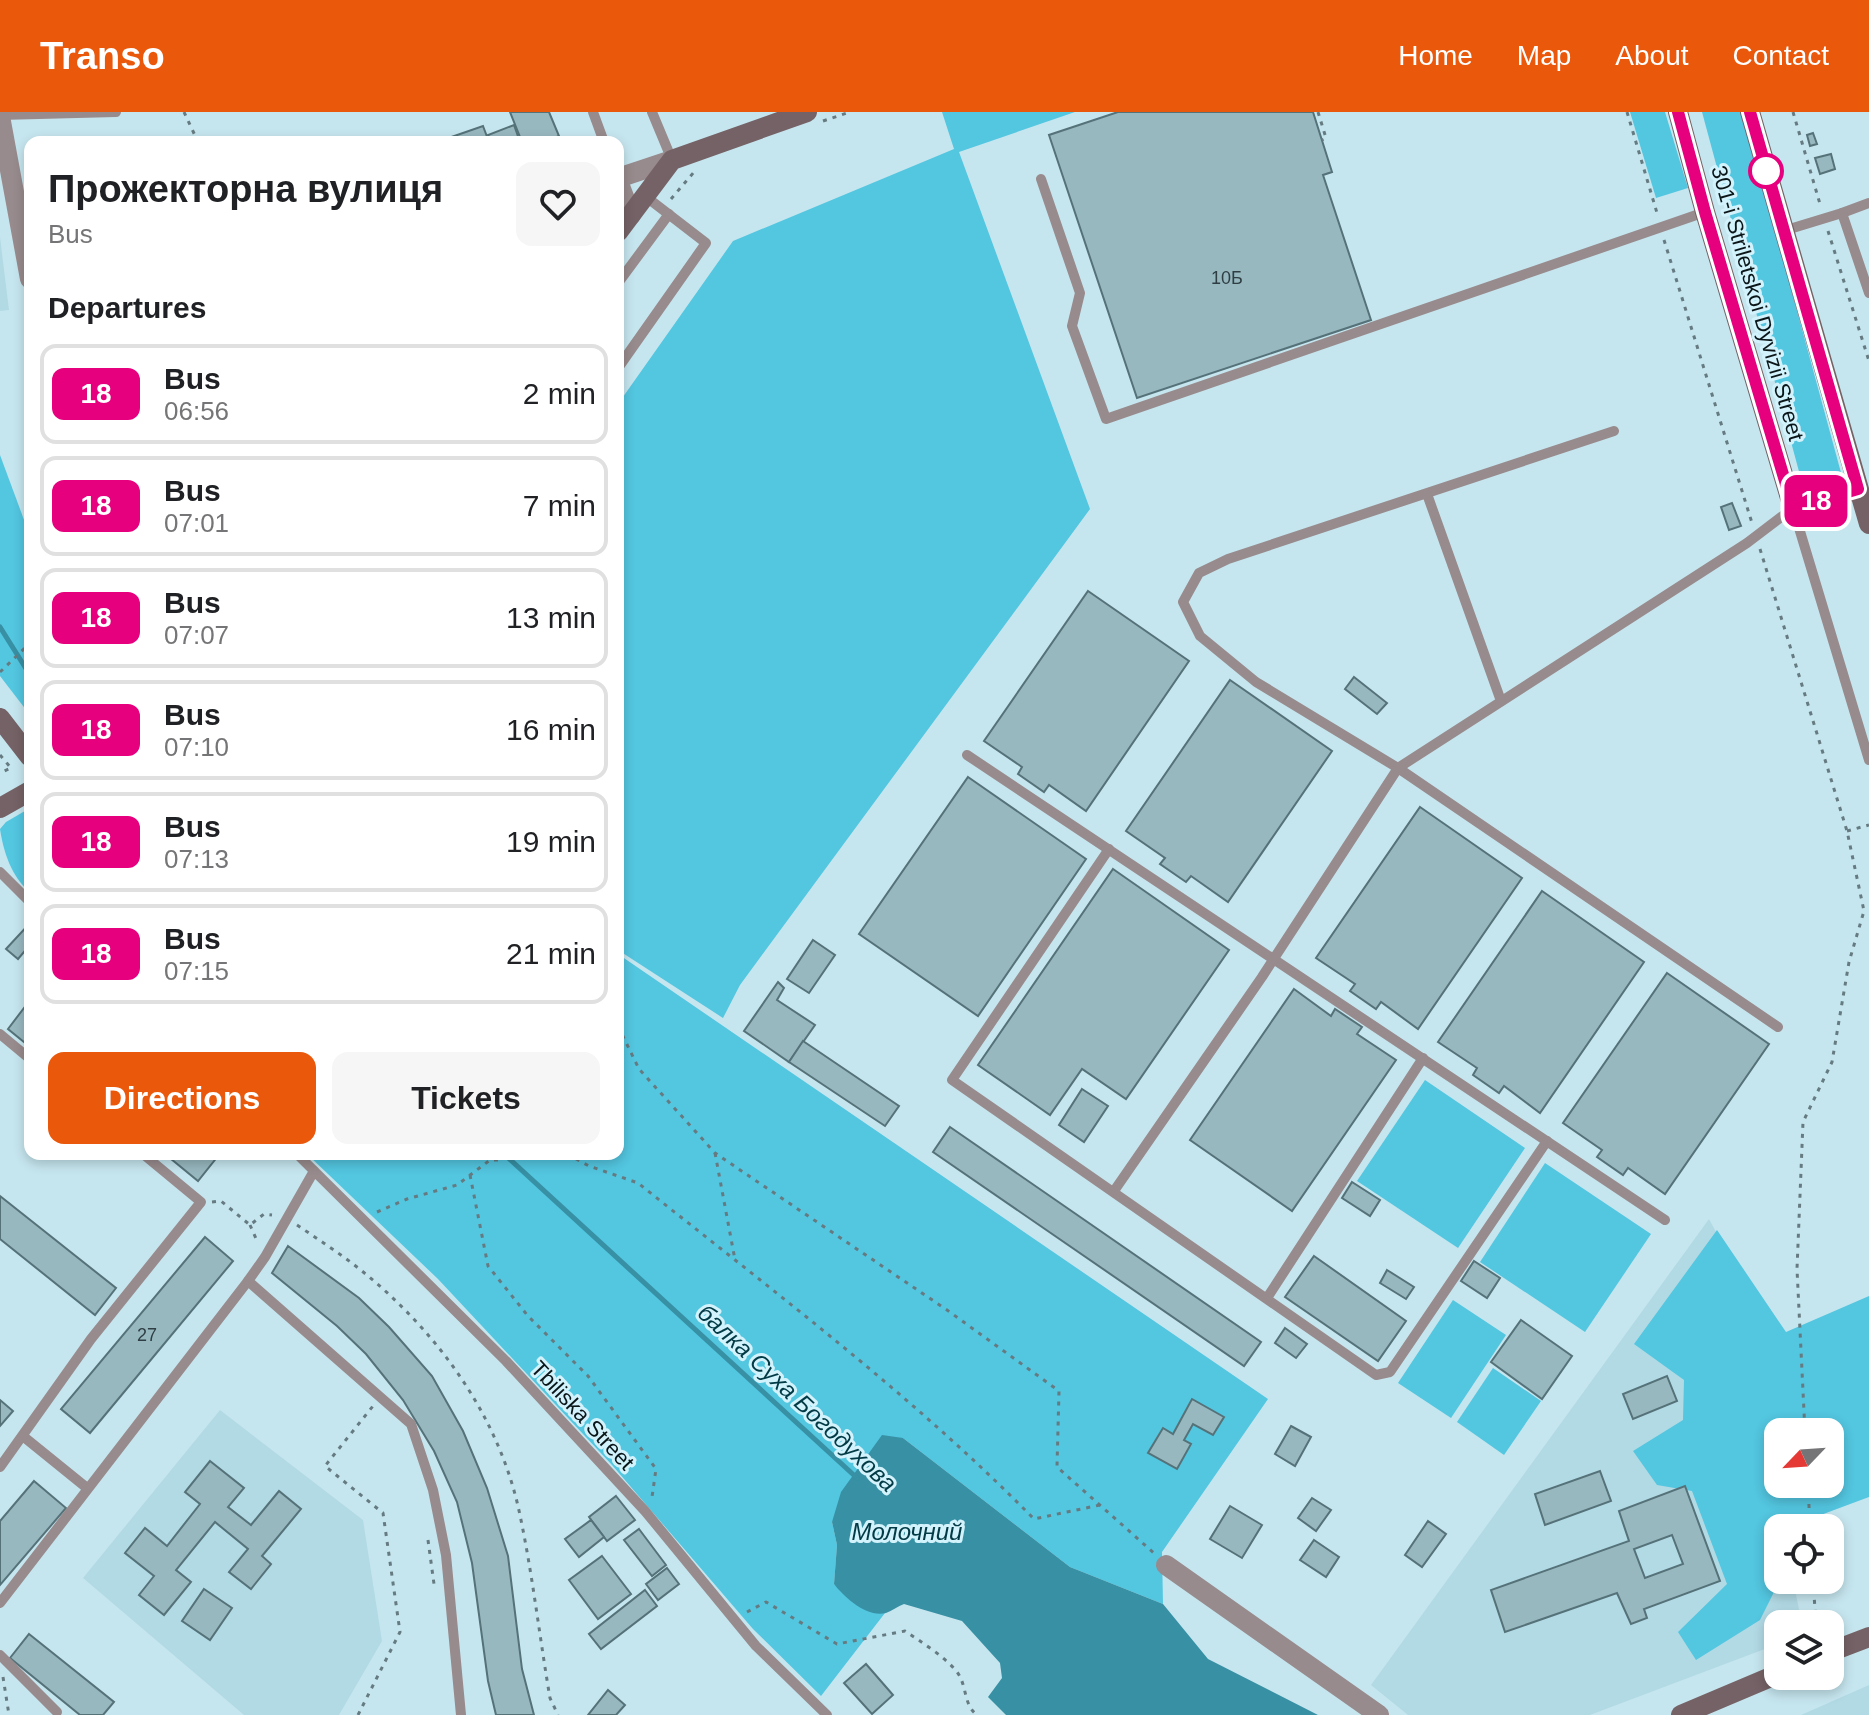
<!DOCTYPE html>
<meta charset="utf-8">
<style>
:root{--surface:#fff;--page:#f6f6f6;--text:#202124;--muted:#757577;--line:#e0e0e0;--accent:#ea580c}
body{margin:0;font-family:Helvetica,sans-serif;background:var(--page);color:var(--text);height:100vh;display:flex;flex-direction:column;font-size:30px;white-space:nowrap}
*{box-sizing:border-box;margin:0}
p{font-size:26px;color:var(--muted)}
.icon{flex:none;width:44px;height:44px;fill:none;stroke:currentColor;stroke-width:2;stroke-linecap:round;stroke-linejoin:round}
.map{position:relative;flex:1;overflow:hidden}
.side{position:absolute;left:24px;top:24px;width:600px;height:1024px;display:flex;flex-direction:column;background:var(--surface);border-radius:16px;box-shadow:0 4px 12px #0003}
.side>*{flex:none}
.badge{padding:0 16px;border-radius:12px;font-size:28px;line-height:52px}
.needle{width:52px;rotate:245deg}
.controls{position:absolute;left:1764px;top:1306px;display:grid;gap:16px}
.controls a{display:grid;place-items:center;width:80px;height:80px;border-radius:16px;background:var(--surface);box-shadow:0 4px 12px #0003;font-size:40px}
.map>.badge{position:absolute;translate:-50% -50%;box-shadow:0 0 0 4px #fff}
h2{padding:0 24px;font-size:30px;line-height:72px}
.round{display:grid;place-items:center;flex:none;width:84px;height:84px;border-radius:16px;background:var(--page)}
.summary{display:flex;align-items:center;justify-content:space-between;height:136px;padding:0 24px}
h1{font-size:38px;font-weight:700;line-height:60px}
.primary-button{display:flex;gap:16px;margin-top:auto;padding:16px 24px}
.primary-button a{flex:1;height:92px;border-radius:16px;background:var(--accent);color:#fff;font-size:32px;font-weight:700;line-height:92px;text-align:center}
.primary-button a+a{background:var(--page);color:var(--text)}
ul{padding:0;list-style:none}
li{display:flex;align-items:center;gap:24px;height:100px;margin:0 16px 12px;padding:0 8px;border:4px solid var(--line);border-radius:16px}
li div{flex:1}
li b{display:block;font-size:30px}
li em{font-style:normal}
li .badge{min-width:88px;font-weight:700;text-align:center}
header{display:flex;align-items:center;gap:48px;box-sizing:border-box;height:112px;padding:0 40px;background:var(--accent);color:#fff}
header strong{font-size:38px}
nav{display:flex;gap:44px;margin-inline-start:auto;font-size:28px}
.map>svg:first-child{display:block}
</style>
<header>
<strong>Transo</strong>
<nav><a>Home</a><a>Map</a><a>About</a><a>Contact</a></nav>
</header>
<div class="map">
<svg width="1869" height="1603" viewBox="0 0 1869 1603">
<rect width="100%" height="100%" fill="#c6e6ef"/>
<g fill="#b2dae5">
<path d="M 0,125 L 9,198 L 0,199 Z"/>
<path d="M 1709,1107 L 1777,1231 L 1778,1468 L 1793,1468 L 1802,1512 L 1778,1512 L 1778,1532 L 1590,1603 L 1408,1603 L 1371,1573 Z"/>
<path d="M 220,1298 L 363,1408 L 382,1529 L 339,1603 L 244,1603 L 83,1466 Z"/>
<path d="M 1869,1573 L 1869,1603 L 1801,1603 Z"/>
</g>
<g fill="#53c6e0" fill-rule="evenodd">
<path d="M 942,0 L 1075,0 L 959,40 L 1090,397 L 740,873 L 723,906 L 618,838 L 618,577 L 620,573 L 618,572 L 618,292 L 733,129 L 954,37 Z"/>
<path d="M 1630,0 L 1665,0 L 1688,76 L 1656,86 Z"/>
<path d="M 1702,0 L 1743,0 L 1843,368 L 1804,378 Z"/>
<path d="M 0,343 L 30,424 L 30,603 L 0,564 Z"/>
<path d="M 30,696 L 30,781 C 11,763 4,742 0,717 L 6,710 Z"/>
<path d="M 618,842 L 1268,1287 L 1162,1440 L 1163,1492 L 1070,1455 L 903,1326 L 832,1410 L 837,1433 L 834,1472 L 872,1499 L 885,1501 L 821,1584 L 753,1517 L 612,1353 L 438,1167 L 307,1042 L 618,1042 Z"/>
<path d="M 1425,968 L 1525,1036 L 1458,1136 L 1357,1069 Z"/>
<path d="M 1545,1051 L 1651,1122 L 1585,1220 L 1480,1150 Z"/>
<path d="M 1717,1118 L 1786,1220 L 1869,1184 L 1869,1385 L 1810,1407 L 1805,1416 L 1778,1416 L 1780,1468 L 1760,1508 L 1696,1548 L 1678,1520 L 1727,1472 L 1692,1379 L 1657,1373 L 1633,1339 L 1683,1308 L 1684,1268 L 1634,1232 ZM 1778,1320 L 1830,1320 L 1830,1372 L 1778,1372 Z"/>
<path d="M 1453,1188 L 1506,1223 L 1451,1306 L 1398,1271 Z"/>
<path d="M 1493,1256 L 1541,1289 L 1504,1343 L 1457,1310 Z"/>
</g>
<path fill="#3790a4" d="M 882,1323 L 903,1326 L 1070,1455 L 1163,1492 L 1208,1547 L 1318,1603 L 1006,1603 L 988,1585 L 1002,1566 L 1000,1551 L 962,1509 L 904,1492 C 898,1494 892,1499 886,1501 C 867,1506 844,1485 834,1472 L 837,1433 L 832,1410 L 841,1380 Z"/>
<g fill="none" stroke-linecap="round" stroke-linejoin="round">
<g stroke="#3790a4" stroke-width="5">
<path d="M 0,515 L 30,563"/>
<path d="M 504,1042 L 857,1366"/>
</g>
</g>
<g fill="#98b8c0" stroke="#557279" stroke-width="2" fill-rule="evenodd">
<path d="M 510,0 L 549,0 L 559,24 L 544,30 L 522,30 Z"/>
<path d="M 1118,0 L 1313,0 L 1332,60 L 1323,63 L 1371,208 L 1137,286 L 1049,23 Z"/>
<path d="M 514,13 L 520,30 L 491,30 L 488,23 Z"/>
<path d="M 483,14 L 489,30 L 437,30 Z"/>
<path d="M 1813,21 L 1817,32 L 1810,34 L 1807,23 Z"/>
<path d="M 1831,42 L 1835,57 L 1820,62 L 1815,46 Z"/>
<path d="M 1732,391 L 1741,414 L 1729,418 L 1721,395 Z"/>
<path d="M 1088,479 L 1189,549 L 1086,699 L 1049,673 L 1044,680 L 1018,662 L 1022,655 L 984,629 Z"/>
<path d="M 1354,565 L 1387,591 L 1377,602 L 1345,577 Z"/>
<path d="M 1230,568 L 1332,639 L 1228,790 L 1191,764 L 1186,770 L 1160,752 L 1165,746 L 1126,719 Z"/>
<path d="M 968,665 L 1086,747 L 978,904 L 859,822 Z"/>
<path d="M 1420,695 L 1522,766 L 1418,917 L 1381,890 L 1376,897 L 1350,879 L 1355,872 L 1316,846 Z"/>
<path d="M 1113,757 L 1229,838 L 1126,987 L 1082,957 L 1050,1003 L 978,953 Z"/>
<path d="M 1542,779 L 1644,850 L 1540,1001 L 1504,974 L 1499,981 L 1473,963 L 1477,956 L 1438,930 Z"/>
<path d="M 30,811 L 30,833 L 18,847 L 6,837 Z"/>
<path d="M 813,828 L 835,843 L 809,881 L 787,867 Z"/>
<path d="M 1667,861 L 1769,932 L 1665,1082 L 1628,1056 L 1623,1063 L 1597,1045 L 1602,1038 L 1563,1011 Z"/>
<path d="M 778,870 L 784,876 L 777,888 L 815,913 L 789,950 L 744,919 Z"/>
<path d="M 1294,877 L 1331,904 L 1335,897 L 1362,915 L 1357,922 L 1396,948 L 1292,1099 L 1190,1028 Z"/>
<path d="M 27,892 L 30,894 L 30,935 L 8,917 Z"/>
<path d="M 803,929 L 899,994 L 885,1014 L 789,950 Z"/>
<path d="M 1082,977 L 1108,994 L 1084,1030 L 1059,1013 Z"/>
<path d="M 950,1015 L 1261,1230 L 1244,1254 L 933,1040 Z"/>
<path d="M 165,1042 L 215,1042 L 218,1044 L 198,1069 Z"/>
<path d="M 1352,1070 L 1380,1088 L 1370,1104 L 1342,1086 Z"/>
<path d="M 0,1084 L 116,1176 L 95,1203 L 0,1127 Z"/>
<path d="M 205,1125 L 233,1149 L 90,1321 L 61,1297 Z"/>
<path d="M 288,1134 L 359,1186 L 389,1215 L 432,1264 L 463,1319 L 487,1376 L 508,1444 L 522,1557 L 534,1603 L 496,1603 L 488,1569 L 472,1451 L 457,1390 L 434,1339 L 403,1288 L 366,1242 L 337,1214 L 272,1161 Z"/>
<path d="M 1314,1144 L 1406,1209 L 1378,1249 L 1285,1185 Z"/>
<path d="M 1474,1149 L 1500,1166 L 1487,1186 L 1461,1169 Z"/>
<path d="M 1387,1158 L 1414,1175 L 1406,1187 L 1380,1171 Z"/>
<path d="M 1521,1208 L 1572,1244 L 1542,1287 L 1491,1250 Z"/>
<path d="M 1285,1216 L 1307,1232 L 1296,1246 L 1275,1231 Z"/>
<path d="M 1667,1264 L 1677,1289 L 1633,1307 L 1623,1282 Z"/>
<path d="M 1192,1287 L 1224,1305 L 1213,1323 L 1193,1312 L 1184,1328 L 1191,1332 L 1177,1357 L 1148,1341 L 1163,1316 L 1173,1322 Z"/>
<path d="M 0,1288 L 13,1299 L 0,1314 Z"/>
<path d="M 1291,1314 L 1311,1325 L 1295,1354 L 1275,1342 Z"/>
<path d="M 210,1349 L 244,1376 L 228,1395 L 251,1413 L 279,1379 L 301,1397 L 262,1444 L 271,1452 L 251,1477 L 229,1460 L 248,1437 L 215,1410 L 176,1458 L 191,1470 L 164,1503 L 139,1483 L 154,1464 L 125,1441 L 145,1416 L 167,1434 L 200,1392 L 185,1380 Z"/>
<path d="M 1600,1359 L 1611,1389 L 1545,1413 L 1535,1382 Z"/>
<path d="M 34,1369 L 66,1396 L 0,1473 L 0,1409 Z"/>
<path d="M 1685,1374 L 1720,1469 L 1644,1497 L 1647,1506 L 1631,1512 L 1617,1481 L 1505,1520 L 1491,1478 L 1629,1429 L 1619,1399 ZM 1672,1423 L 1683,1452 L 1645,1466 L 1634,1437 Z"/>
<path d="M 616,1384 L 635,1408 L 607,1429 L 589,1405 Z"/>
<path d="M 1312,1386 L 1331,1398 L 1316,1419 L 1298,1406 Z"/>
<path d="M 1230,1394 L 1262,1413 L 1242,1446 L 1210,1427 Z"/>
<path d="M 591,1408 L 604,1425 L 579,1445 L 565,1427 Z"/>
<path d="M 1428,1409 L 1446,1422 L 1422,1455 L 1405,1443 Z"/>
<path d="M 639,1417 L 666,1453 L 652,1464 L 624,1428 Z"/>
<path d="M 1314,1428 L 1339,1445 L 1326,1465 L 1300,1448 Z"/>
<path d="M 602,1444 L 631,1482 L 598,1507 L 569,1468 Z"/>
<path d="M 667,1456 L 679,1472 L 658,1488 L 646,1472 Z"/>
<path d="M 204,1477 L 232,1496 L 210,1528 L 182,1509 Z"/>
<path d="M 645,1478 L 657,1494 L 601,1537 L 589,1522 Z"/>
<path d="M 29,1522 L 114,1590 L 103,1603 L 80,1603 L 10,1546 Z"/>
<path d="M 866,1552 L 893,1583 L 872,1602 L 844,1571 Z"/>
<path d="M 608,1578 L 625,1593 L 616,1603 L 588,1603 Z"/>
</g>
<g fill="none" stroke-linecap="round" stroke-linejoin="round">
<g stroke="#667b81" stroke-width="3" stroke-dasharray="4 6" stroke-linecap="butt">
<path d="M 184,0 L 198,30"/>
<path d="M 1318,0 L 1326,26 L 1322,28"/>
<path d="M 1627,0 L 1657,101"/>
<path d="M 1793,0 L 1820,92"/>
<path d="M 823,9 L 850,0"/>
<path d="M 671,87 L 694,60"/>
<path d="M 1828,119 L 1869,249"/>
<path d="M 1664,128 L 1752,411"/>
<path d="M 1760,437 L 1847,719 L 1864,799 L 1849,850 L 1832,950 L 1803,1010 L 1797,1157 L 1805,1320"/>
<path d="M 0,560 L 30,531"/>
<path d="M 0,643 L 11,656 L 0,661"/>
<path d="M 1847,719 L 1869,713"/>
<path d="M 618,914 L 639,957 L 715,1041 L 947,1198 L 1059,1279 L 1057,1355 L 1155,1442"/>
<path d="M 715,1041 L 735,1148"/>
<path d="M 567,1042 L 589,1054 L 638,1071 C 773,1179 912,1283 1034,1407 L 1100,1393"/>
<path d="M 470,1063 L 488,1154 L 528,1204 L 588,1264 L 656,1357 L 652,1385"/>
<path d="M 212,1090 L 221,1089 L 250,1113 L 264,1102 L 272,1103"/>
<path d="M 377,1100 L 407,1087 L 457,1073 L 490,1048 L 500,1048 L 506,1042"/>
<path d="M 250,1113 L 258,1131"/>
<path d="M 297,1113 C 319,1128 341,1142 362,1159 C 436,1219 496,1300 518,1394 C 532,1457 539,1522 550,1586 L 558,1603"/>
<path d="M 1808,1372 L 1810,1416"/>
<path d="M 428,1428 L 434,1472"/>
<path d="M 1813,1468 L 1816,1512"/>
<path d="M 747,1500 L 766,1490 L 837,1532 L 905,1519 C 920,1529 950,1548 959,1563 C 967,1577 964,1593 977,1603"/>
<path d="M 3,1565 L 9,1603"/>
<path d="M 358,1603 L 400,1520 L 383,1401 L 325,1354 L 373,1294"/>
</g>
<g stroke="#988b8d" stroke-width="10">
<path d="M 593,0 L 604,30"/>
<path d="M 652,0 L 672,48"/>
<path d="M 0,3 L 116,0"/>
<path d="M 1041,67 L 1080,181 L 1072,214 L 1106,307 L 1705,100"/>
<path d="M 1842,101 L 1869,91"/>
<path d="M 1783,119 L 1842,101 L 1869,181"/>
<path d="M 618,171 L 669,102"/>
<path d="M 618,256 L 706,131 L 645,84"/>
<path d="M 1614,319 L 1228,447 L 1199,461 L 1183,490 L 1200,524 L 1256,570 L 1398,656 L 1778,915"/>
<path d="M 1427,382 L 1501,589"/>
<path d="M 967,643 L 1665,1108"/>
<path d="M 1109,737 L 952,968 L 1376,1263 L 1390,1260 L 1547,1029"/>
<path d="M 0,760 L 30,790"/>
<path d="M 0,922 L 30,947"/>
<path d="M 297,1042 L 506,1249 L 645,1399 L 756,1534 L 827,1603"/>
<path d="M 1114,1079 L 1262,865 L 1398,656 L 1747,431 L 1793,396 L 1869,648"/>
<path d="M 248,1169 L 411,1312 L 433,1378 L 446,1443 L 461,1603"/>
<path d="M 1267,1186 L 1423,946"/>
<path d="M 24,1325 L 87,1376"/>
<path d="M 0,1355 L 91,1227 L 201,1090 L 143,1042"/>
<path d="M 0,1491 L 248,1169 L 265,1145 L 314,1059"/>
<path d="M 0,1543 L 57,1600"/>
</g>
<g stroke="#988b8d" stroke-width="20">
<path d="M 0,4 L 30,167"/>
<path d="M 618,66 L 672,48"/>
<path d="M 618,69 L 631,103"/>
<path d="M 1166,1453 L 1379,1603"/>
</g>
<g stroke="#756266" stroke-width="20">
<path d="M 1678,0 L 1705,100 L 1793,396 L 1858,377"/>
<path d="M 1750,0 L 1869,412"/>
<path d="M 618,120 L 672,48 L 807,0"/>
<path d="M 0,606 L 30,645"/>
<path d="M 0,696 L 30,679"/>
<path d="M 1830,1540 L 1869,1525"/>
<path d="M 1681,1603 L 1778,1562"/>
</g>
</g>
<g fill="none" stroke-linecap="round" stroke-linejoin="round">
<g stroke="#fff" stroke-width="18">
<path id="line" d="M 1678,0 L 1705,100 L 1793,396 L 1858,377 L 1750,0"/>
</g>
<use href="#line" stroke="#e6007e" stroke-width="12"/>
</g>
<circle fill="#fff" stroke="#e6007e" stroke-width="4" cx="1766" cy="59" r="16"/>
<g text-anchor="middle" stroke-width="6" stroke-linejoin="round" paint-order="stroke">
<g font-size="18" fill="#2e3e43">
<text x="1227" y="172">10Б</text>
<text x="147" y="1229">27</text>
</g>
<g font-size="22" fill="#0b1619" stroke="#d3f3fc">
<text transform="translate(1758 191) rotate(74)" y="8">301-i Striletskoi Dyvizii Street</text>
<text transform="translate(583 1303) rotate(47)" y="8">Tbiliska Street</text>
</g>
<g font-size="24" font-style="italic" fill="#023a45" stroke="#d3f3fc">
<text transform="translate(797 1286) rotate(43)" y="8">балка Суха Богодухова</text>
<text x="907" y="1428">Молочний</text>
</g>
</g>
</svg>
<div class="controls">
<a><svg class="needle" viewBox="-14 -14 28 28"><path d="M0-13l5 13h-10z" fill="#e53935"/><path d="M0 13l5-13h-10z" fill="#757577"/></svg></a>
<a><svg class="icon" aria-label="locate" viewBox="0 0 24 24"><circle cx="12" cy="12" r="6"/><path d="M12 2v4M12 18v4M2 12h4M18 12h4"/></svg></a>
<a><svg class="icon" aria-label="layers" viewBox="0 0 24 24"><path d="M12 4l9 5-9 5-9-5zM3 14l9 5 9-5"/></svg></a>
</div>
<b class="badge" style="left:1816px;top:389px;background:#e6007e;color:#fff">18</b>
<section class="side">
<div class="summary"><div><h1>Прожекторна вулиця</h1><p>Bus</p></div><a class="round"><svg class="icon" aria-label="heart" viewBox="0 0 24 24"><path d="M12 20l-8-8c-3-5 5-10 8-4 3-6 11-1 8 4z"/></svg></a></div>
<h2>Departures</h2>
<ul>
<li><span class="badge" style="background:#e6007e;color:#fff">18</span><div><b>Bus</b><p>06:56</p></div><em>2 min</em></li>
<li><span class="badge" style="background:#e6007e;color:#fff">18</span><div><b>Bus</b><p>07:01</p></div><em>7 min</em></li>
<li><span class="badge" style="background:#e6007e;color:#fff">18</span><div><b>Bus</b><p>07:07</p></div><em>13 min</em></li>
<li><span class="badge" style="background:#e6007e;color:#fff">18</span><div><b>Bus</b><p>07:10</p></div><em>16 min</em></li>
<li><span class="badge" style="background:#e6007e;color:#fff">18</span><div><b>Bus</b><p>07:13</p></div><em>19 min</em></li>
<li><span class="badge" style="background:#e6007e;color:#fff">18</span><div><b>Bus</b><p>07:15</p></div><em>21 min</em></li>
</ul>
<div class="primary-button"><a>Directions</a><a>Tickets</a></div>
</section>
</div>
